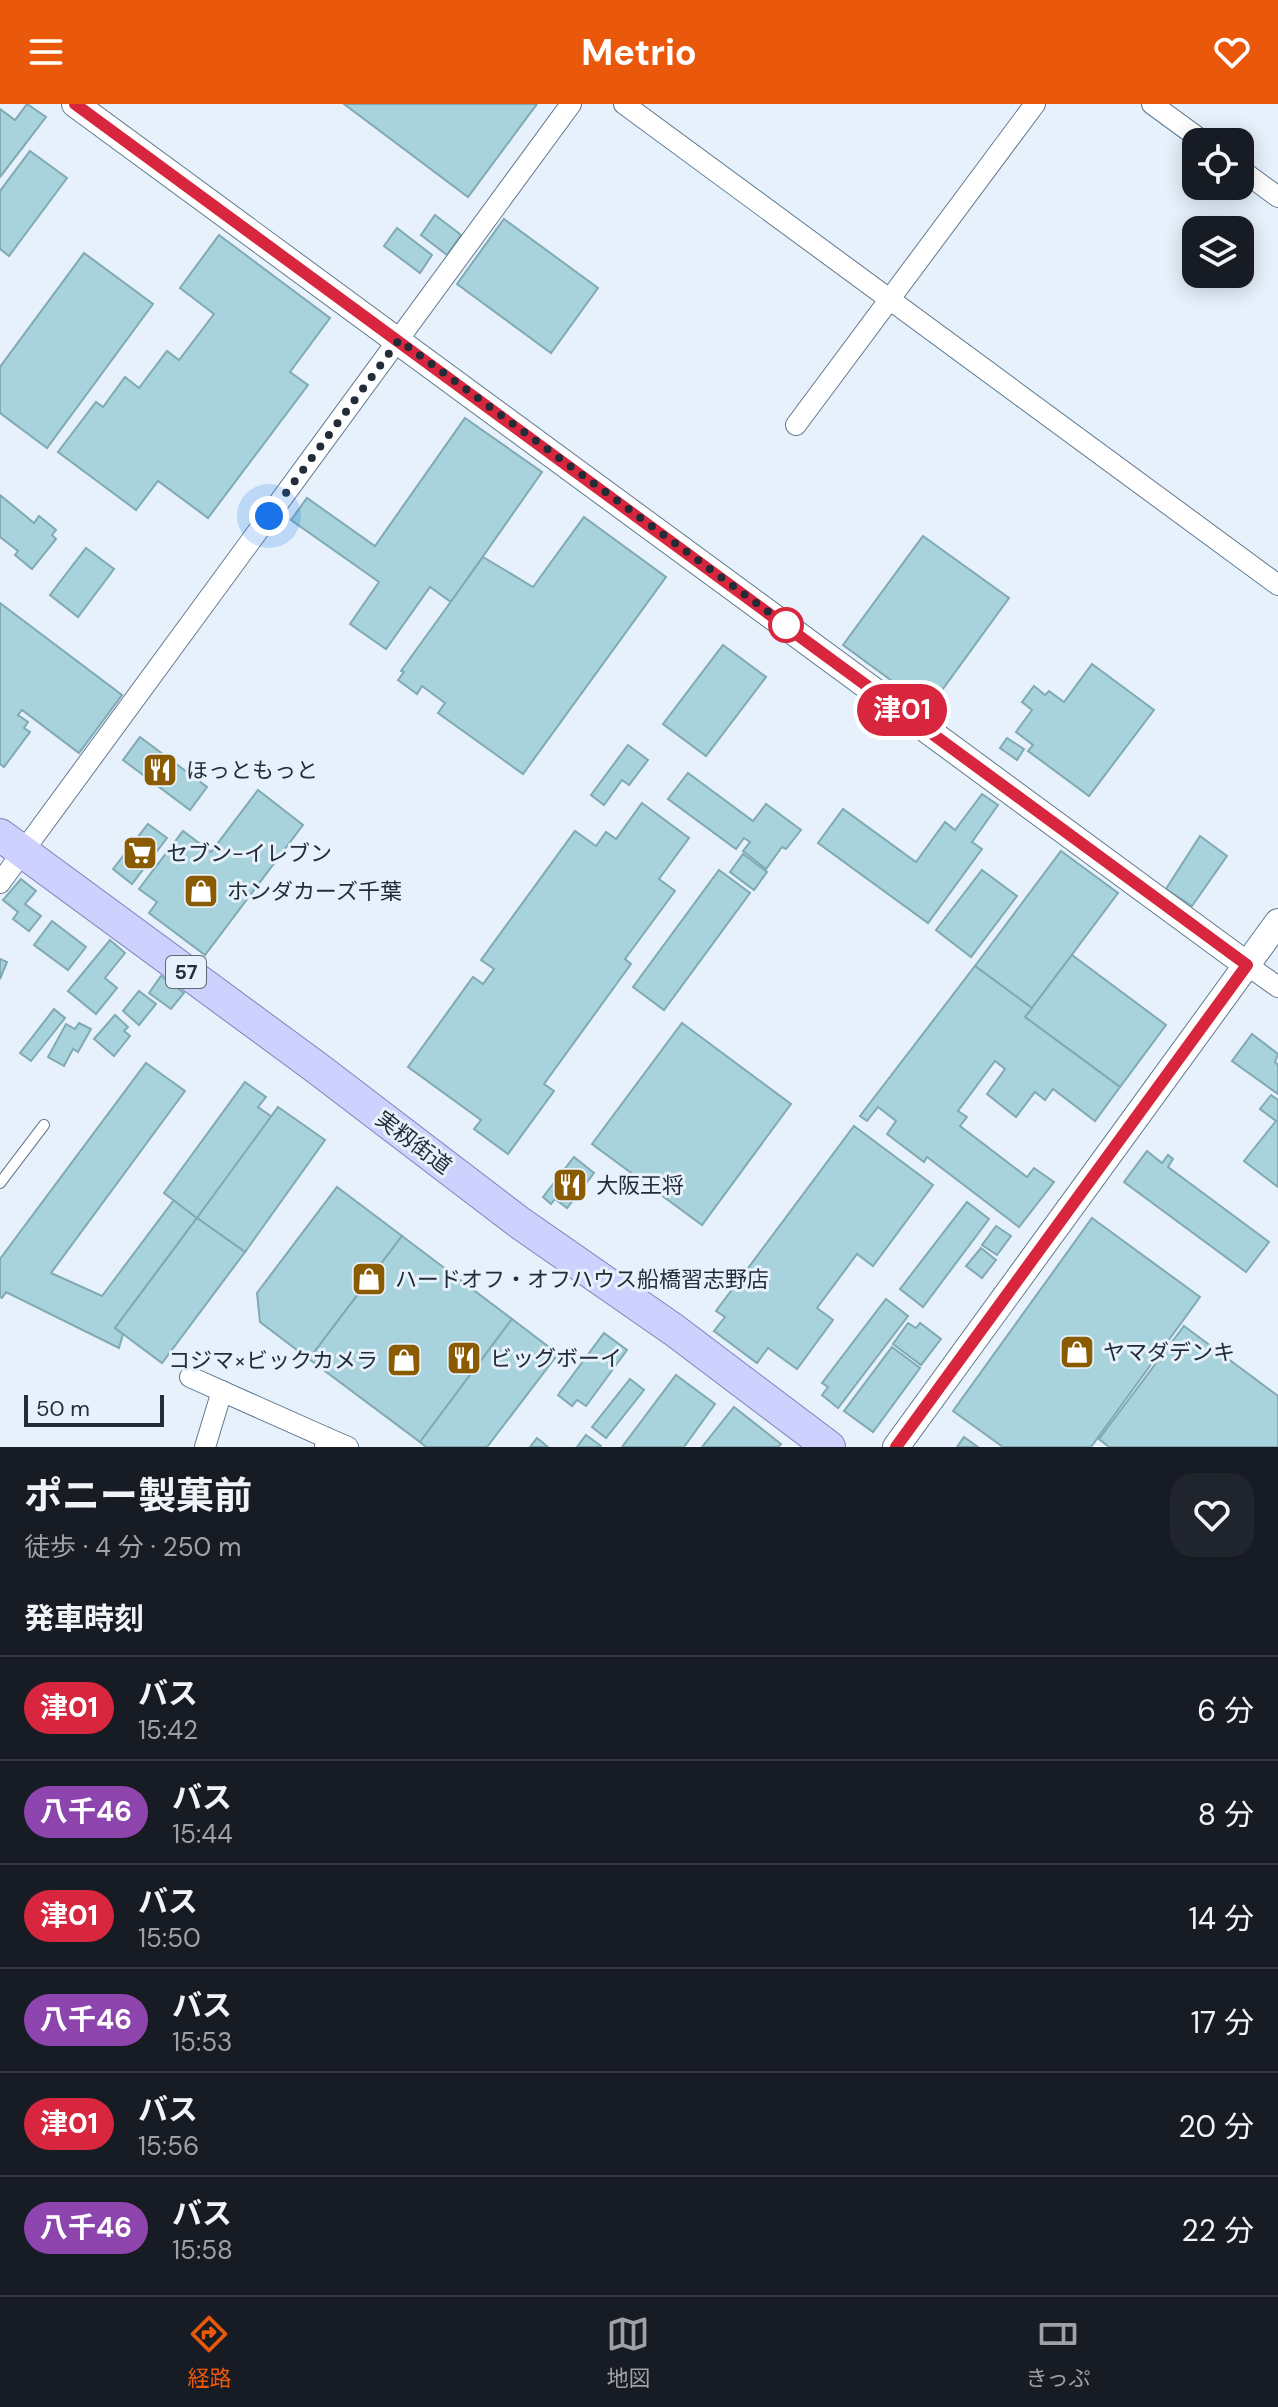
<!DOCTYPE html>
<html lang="ja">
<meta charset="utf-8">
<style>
:root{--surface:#171b24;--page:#20242c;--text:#f1f3f6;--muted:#9ea1a6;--line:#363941;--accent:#ea580c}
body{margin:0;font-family:"DM Sans","Noto Sans JP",sans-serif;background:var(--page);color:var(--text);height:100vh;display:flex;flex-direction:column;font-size:30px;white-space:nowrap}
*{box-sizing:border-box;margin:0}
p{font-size:26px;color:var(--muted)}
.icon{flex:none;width:44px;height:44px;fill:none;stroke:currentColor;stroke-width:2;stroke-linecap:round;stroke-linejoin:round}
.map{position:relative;height:1343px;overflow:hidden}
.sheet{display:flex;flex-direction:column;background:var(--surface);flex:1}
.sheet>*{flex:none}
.badge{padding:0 16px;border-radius:26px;font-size:28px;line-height:52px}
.tools{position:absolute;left:1182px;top:24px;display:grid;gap:16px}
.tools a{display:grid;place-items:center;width:72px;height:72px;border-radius:16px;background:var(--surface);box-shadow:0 4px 20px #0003;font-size:40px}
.scale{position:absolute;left:24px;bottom:20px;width:140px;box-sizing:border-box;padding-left:8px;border:4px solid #232d38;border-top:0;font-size:22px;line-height:28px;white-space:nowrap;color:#232d38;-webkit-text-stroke:6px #e6f1fc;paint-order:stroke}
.you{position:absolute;width:40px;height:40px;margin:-20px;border:6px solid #fff;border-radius:50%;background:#1a73e8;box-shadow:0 0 0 12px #1a73e833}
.map>.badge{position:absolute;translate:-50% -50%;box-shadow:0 0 0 4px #fff}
h2{padding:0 24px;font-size:30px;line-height:72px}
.round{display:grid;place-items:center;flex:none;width:84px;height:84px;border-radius:24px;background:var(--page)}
.headline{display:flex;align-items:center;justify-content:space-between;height:136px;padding:0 24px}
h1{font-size:38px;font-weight:700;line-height:60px}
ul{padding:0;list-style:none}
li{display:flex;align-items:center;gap:24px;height:104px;padding:0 24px;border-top:2px solid var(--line)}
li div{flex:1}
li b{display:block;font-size:30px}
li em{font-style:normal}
li .badge{min-width:88px;font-weight:700;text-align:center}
header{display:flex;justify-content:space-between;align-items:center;height:104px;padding:0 24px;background:var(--accent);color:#fff;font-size:36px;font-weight:700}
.menu{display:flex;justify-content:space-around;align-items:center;height:112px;border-top:2px solid var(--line);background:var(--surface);font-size:22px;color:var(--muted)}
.menu a{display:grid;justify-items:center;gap:4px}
.menu .active{color:var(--accent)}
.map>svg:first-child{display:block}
</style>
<header><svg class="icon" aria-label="menu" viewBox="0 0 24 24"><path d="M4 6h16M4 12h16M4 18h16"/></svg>Metrio<svg class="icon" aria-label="heart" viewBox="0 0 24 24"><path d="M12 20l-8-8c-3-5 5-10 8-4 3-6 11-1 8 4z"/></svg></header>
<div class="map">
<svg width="1278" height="1343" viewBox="0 0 1278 1343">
<rect width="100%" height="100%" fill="#e6f1fc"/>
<g fill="#a8d3dd" stroke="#80aab3" stroke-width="2">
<path d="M 27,0 L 46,13 L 0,73 L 0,5 L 15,16 Z"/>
<path d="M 344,0 L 537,0 L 468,93 Z"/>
<path d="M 30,47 L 67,74 L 9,152 L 0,145 L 0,87 Z"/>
<path d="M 435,111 L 461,131 L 447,151 L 421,131 Z"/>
<path d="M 504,115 L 598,184 L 551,249 L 457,180 Z"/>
<path d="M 397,124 L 432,151 L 420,169 L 384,142 Z"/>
<path d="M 219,131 L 330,214 L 290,268 L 308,281 L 208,414 L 158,377 L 136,406 L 58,348 L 96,298 L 103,303 L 125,273 L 139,284 L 167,247 L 179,256 L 214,210 L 180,184 Z"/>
<path d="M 84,149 L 153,200 L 47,344 L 0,309 L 0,263 Z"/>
<path d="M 465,314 L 542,368 L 451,498 L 430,483 L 386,545 L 350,520 L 379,478 L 291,416 L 307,394 L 375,442 Z"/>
<path d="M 0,391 L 34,419 L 39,412 L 56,426 L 52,431 L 56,435 L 32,465 L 15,451 L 18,447 L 0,433 Z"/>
<path d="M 584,413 L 666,473 L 523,670 L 438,609 L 445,599 L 422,582 L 417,590 L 398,576 L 404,568 L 401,567 L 483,453 L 533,483 Z"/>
<path d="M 923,432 L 1009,494 L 929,604 L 843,541 Z"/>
<path d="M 86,444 L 114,465 L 78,513 L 50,491 Z"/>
<path d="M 0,499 L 122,591 L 79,649 L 22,606 L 18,611 L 28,618 L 24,624 L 30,628 L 4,663 L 0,660 Z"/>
<path d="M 723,541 L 766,573 L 706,652 L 663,620 Z"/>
<path d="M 1092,560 L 1154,606 L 1089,692 L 1028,647 L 1033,641 L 1016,628 L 1032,606 L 1022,598 L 1034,582 L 1045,591 L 1049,587 L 1064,598 Z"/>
<path d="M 140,633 L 207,683 L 190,706 L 123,656 Z"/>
<path d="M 1007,634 L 1024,645 L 1017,656 L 1000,644 Z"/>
<path d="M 628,641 L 648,656 L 629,681 L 622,676 L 604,701 L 591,691 Z"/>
<path d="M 688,669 L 753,717 L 766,700 L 801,726 L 786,745 L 782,743 L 766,765 L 743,747 L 750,738 L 744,734 L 736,745 L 668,695 Z"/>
<path d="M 258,686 L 303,721 L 205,851 L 149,809 L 157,798 L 139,785 L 183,727 L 211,748 Z"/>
<path d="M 982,690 L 998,701 L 972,738 L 982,745 L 928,819 L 818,739 L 843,705 L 916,758 L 945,718 L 955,726 Z"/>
<path d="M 642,699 L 689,734 L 659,775 L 675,787 L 625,855 L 631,860 L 544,980 L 554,987 L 508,1050 L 474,1025 L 481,1016 L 408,963 L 473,873 L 483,880 L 494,865 L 481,856 L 575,727 L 596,742 L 606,728 L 616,735 Z"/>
<path d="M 148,720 L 167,734 L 132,780 L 113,765 Z"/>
<path d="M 1200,732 L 1227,752 L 1192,802 L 1166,785 Z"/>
<path d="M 1061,747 L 1118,789 L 1032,904 L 975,862 Z"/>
<path d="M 743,750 L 767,768 L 754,786 L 730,768 Z"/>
<path d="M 719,766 L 750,789 L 664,906 L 633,883 Z"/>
<path d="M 982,766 L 1017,792 L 971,853 L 936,826 Z"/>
<path d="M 21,775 L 36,787 L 25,800 L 41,812 L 29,827 L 13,815 L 18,808 L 3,796 Z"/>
<path d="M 52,817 L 86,843 L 68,866 L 34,841 Z"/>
<path d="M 110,836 L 125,849 L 105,874 L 117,884 L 96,910 L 68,887 Z"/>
<path d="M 1072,851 L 1166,921 L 1120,983 L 1025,913 Z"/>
<path d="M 0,855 L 7,858 L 0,875 Z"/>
<path d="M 975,862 L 1032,904 L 1025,913 L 1120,983 L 1095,1017 L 1053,985 L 1045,996 L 1035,988 L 1016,1013 L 987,990 L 1005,965 L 995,957 L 958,1007 L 967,1013 L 960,1022 L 1027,1073 L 1034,1064 L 1054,1078 L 1019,1123 L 927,1053 L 924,1058 L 887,1030 L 896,1017 L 878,1003 L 867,1017 L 860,1012 Z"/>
<path d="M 161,872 L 184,889 L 171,905 L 149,889 Z"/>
<path d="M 139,887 L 156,900 L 139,921 L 123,907 Z"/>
<path d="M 54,905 L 65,914 L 31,957 L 20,949 Z"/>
<path d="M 115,911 L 128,923 L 124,927 L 130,932 L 114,952 L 94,935 Z"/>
<path d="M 79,919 L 91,925 L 78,948 L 73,945 L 64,962 L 48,953 L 66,920 L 75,925 Z"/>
<path d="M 682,919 L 791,1000 L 702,1121 L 592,1040 Z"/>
<path d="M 1252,930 L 1278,950 L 1275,958 L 1278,961 L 1278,990 L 1232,957 Z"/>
<path d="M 146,959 L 185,987 L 51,1169 L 102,1192 L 174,1096 L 197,1114 L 115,1224 L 123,1230 L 119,1244 L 6,1188 L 2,1194 L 0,1193 L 0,1155 Z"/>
<path d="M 245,978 L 266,993 L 258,1003 L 272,1013 L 197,1114 L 164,1089 Z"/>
<path d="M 1271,991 L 1278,996 L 1278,1083 L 1244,1057 L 1276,1017 L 1260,1005 Z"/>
<path d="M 278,1003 L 325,1036 L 245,1148 L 197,1114 Z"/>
<path d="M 854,1022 L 933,1081 L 873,1162 L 857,1150 L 817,1204 L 833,1216 L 797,1265 L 768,1244 L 757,1259 L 714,1227 L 725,1213 L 716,1207 Z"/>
<path d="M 1147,1047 L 1162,1059 L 1168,1051 L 1173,1055 L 1168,1063 L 1269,1138 L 1246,1168 L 1124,1078 Z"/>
<path d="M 574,1053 L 594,1069 L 567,1104 L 555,1095 L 551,1100 L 543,1093 Z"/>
<path d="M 337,1083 L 402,1132 L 309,1255 L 260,1218 L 257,1189 Z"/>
<path d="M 967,1098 L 989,1115 L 923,1203 L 900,1185 Z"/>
<path d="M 197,1114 L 245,1148 L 162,1259 L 115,1224 Z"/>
<path d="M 1092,1114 L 1200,1193 L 1091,1343 L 1003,1343 L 953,1307 Z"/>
<path d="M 996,1122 L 1011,1132 L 997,1151 L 982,1141 Z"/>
<path d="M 402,1132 L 512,1215 L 420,1338 L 309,1255 Z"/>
<path d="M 981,1144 L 996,1156 L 982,1174 L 966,1162 Z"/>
<path d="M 886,1195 L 908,1212 L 838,1304 L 822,1291 L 828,1283 L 822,1279 Z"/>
<path d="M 512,1215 L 558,1250 L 487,1343 L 426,1343 L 420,1338 Z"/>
<path d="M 908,1219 L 916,1224 L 920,1219 L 941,1235 L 921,1261 L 893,1240 Z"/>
<path d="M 1184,1222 L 1278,1292 L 1278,1343 L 1109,1343 L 1099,1335 Z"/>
<path d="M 604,1229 L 627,1246 L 586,1302 L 577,1296 L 572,1302 L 558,1291 Z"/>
<path d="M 892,1243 L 920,1264 L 873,1328 L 844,1307 Z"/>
<path d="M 676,1271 L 715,1300 L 684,1343 L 622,1343 Z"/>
<path d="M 630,1275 L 644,1286 L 606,1334 L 592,1323 Z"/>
<path d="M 734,1303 L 781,1340 L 778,1343 L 702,1343 Z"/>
<path d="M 586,1331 L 601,1342 L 601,1343 L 577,1343 Z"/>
<path d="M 964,1333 L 978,1343 L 957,1343 Z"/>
<path d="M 537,1334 L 548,1343 L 530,1343 Z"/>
</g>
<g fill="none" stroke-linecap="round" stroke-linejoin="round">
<g stroke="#607991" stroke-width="12">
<path id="service" d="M 0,1079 L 44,1021"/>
</g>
<g stroke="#607991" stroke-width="22">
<g id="minor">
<path d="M 624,0 L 1278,481"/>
<path d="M 1152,0 L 1204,38"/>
<path d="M 1240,65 L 1278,93"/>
<path d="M 796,321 L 1035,0"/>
<path d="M 0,779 L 571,0"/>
<path d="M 1247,861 L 1278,883"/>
<path d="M 190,1273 L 327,1334"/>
<path d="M 205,1343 L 222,1287"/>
<path d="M 325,1343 L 327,1334 L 348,1343"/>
</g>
</g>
<g stroke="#607991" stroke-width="28">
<g id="tertiary">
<path d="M 75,0 L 1247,861"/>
<path d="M 896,1343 L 1278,818"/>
</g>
</g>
<g stroke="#7d83b9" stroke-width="34">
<path id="primary" d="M 0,731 L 317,964 L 520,1119 L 674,1226 L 829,1343"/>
</g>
<use href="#service" stroke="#fff" stroke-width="10"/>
<use href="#minor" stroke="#fff" stroke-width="20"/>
<use href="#tertiary" stroke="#fff" stroke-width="26"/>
<use href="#primary" stroke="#ced0fe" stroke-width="32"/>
</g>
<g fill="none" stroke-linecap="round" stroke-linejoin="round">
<g stroke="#fff" stroke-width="18">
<path id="line" d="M 75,0 L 1247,861 L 896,1343"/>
</g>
<use href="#line" stroke="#d7263d" stroke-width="12"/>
<path stroke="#232d38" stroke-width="8" stroke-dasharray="0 14.4" d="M 269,412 L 399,236 L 786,521"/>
</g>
<defs>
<g id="restaurant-square" transform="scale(1.8)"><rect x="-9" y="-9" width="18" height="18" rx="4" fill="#8b5b02" stroke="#e6f1fc"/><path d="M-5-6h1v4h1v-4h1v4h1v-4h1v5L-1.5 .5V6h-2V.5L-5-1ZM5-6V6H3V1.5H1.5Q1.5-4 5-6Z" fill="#fff"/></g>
<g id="supermarket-square" transform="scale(1.8)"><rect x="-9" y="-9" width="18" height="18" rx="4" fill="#8b5b02" stroke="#e6f1fc"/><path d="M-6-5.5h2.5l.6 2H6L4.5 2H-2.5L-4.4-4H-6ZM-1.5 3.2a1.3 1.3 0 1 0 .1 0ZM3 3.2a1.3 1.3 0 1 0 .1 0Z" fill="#fff"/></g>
<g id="shop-square" transform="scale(1.8)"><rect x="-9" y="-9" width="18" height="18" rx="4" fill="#8b5b02" stroke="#e6f1fc"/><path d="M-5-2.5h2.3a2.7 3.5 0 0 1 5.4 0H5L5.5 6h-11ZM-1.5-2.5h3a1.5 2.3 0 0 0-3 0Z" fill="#fff"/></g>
</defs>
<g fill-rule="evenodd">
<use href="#restaurant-square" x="160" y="666"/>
<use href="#supermarket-square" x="140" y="749"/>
<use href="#shop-square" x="201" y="787"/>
<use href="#restaurant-square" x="570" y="1081"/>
<use href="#shop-square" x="369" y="1175"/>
<use href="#shop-square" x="1077" y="1248"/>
<use href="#restaurant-square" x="464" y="1254"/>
<use href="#shop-square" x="404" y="1256"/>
</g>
<circle fill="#fff" stroke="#d7263d" stroke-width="4" cx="786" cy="521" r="16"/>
<g text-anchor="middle" stroke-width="6" stroke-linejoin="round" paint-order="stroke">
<rect fill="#e6f1fc" stroke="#5e6873" stroke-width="2" x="166" y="852" width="40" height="32" rx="6"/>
<g font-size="20" font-weight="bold" fill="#232d38">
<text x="186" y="875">57</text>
</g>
<g font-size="22" fill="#232d38" stroke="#e6f1fc" text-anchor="start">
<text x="186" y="674">ほっともっと</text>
<text x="166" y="757">セブン-イレブン</text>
<text x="227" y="795">ホンダカーズ千葉</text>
<text x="596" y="1089">大阪王将</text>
<text x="395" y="1183">ハードオフ・オフハウス船橋習志野店</text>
<text x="1103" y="1256">ヤマダデンキ</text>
<text x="490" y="1262">ビッグボーイ</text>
<text x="378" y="1264" text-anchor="end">コジマ×ビックカメラ</text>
</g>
<g font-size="22" fill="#232d38" stroke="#e6f1fc">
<text transform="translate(414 1038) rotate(37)" y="8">実籾街道</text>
</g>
</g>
</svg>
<div class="tools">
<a><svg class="icon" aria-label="locate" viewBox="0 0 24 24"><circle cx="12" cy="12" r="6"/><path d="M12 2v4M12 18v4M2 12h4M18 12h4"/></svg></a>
<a><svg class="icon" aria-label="layers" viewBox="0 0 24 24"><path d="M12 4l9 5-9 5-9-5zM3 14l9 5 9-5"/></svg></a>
</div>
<div class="scale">50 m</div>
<div class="you" style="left:269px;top:412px"></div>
<b class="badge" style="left:902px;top:606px;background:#d7263d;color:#fff">津01</b>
</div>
<section class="sheet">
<div class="headline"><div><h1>ポニー製菓前</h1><p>徒歩 · 4 分 · 250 m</p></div><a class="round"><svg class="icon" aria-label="heart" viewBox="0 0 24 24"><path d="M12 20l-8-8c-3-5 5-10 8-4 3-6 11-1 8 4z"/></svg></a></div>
<h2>発車時刻</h2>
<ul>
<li><span class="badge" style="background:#d7263d;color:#fff">津01</span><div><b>バス</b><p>15:42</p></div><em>6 分</em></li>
<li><span class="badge" style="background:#8e44ad;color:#fff">八千46</span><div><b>バス</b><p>15:44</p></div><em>8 分</em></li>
<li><span class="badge" style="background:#d7263d;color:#fff">津01</span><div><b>バス</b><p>15:50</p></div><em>14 分</em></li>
<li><span class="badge" style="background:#8e44ad;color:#fff">八千46</span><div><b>バス</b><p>15:53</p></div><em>17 分</em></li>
<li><span class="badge" style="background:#d7263d;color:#fff">津01</span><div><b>バス</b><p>15:56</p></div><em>20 分</em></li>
<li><span class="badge" style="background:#8e44ad;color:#fff">八千46</span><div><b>バス</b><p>15:58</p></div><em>22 分</em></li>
</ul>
</section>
<nav class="menu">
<a class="active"><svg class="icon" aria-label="directions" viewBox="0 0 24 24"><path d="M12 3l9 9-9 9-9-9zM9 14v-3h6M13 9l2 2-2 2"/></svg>経路</a>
<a><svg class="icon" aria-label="map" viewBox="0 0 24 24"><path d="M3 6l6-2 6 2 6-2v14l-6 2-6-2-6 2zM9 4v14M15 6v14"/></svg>地図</a>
<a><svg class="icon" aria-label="tickets" viewBox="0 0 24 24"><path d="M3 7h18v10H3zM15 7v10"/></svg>きっぷ</a>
</nav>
